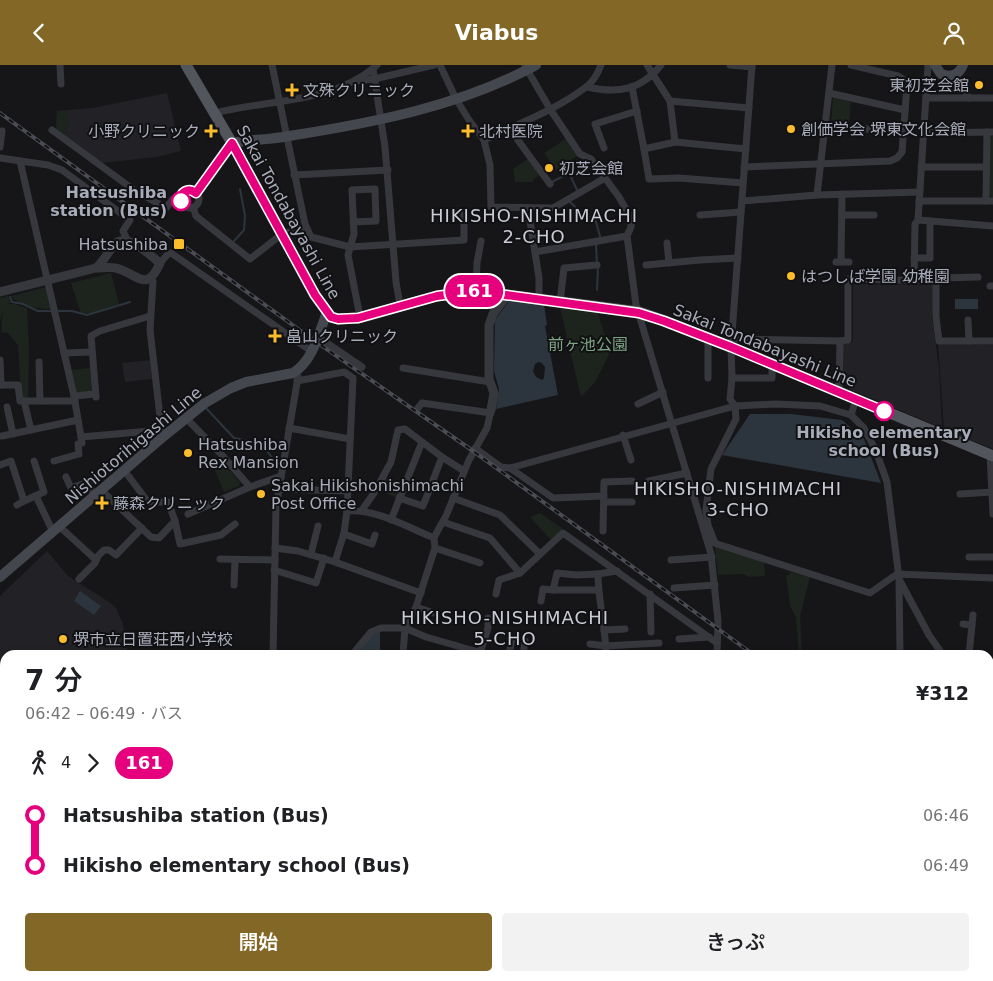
<!DOCTYPE html>
<html lang="ja">
<meta charset="utf-8">
<style>
:root{--surface:#fff;--page:#f2f2f2;--text:#202124;--muted:#757577;--accent:#836727}
body{margin:0;font-family:"DejaVu Sans","Noto Sans JP",sans-serif;background:var(--page);color:var(--text);height:100vh;display:flex;flex-direction:column;font-size:19px;white-space:nowrap}
*{box-sizing:border-box;margin:0}
p{font-size:16px;color:var(--muted)}
.icon{flex:none;width:28px;height:28px;fill:none;stroke:currentColor;stroke-width:2;stroke-linecap:round;stroke-linejoin:round}
.map{position:relative;flex:1;overflow:hidden}
.sheet{position:absolute;left:0px;top:585px;width:994px;height:331px;display:flex;flex-direction:column;background:var(--surface);border-radius:15px 15px 0 0;box-shadow:0 2px 8px #0003}
.sheet>*{flex:none}
.badge{padding:0 10px;border-radius:16px;font-size:18px;line-height:32px}
.map>.badge{position:absolute;translate:-50% -50%;box-shadow:0 0 0 2px #fff}
.legs{display:flex;align-items:center;gap:8px;height:55px;padding:0 25px;font-size:16px}
.legs p{margin-inline-start:auto}
.summary{display:flex;align-items:center;justify-content:space-between;height:85px;padding:0 25px}
h1{font-size:28px;font-weight:600;line-height:38px}
.cta{display:flex;gap:10px;margin-top:auto;padding:10px 25px}
.cta a{flex:1;height:58px;border-radius:5px;background:var(--accent);color:#fff;font-size:20px;font-weight:600;line-height:58px;text-align:center}
.cta a+a{background:var(--page);color:var(--text)}
ul{padding:0 25px;list-style:none}
li{display:flex;align-items:center;gap:18px;height:50px;font-size:19px}
li i{display:grid;place-items:center;width:8px;height:100%;margin:0 6px;background:currentColor}
li i::after{content:'';width:12px;height:12px;margin:-6px;border:4px solid;border-radius:50%;background:var(--surface)}
li p{margin-inline-start:auto}
li:first-child i{background:linear-gradient(#0000 50%,currentColor 0)}
li:last-child i{background:linear-gradient(currentColor 50%,#0000 0)}
header{display:flex;justify-content:space-between;align-items:center;height:65px;padding:0 25px;background:var(--accent);color:#fff;font-size:22px;font-weight:600}
.map>svg:first-child{display:block}
</style>
<header><svg class="icon" aria-label="back" viewBox="0 0 24 24"><path d="M15 5l-7 7 7 7"/></svg>Viabus<svg class="icon" aria-label="person" viewBox="0 0 24 24"><circle cx="12" cy="8" r="4"/><path d="M4 21q1-7 8-7t8 7"/></svg></header>
<div class="map">
<svg width="993" height="916" viewBox="0 0 993 916">
<rect width="100%" height="100%" fill="#161619"/>
<g fill="#222226">
<path d="M 167,28 L 181,86 L 156,92 L 102,98 L 56,64 L 57,46 L 92,43 Z"/>
<path d="M 853,219 L 934,220 L 932,252 L 939,303 L 942,363 L 849,324 L 850,321 L 841,318 L 843,279 L 853,277 Z"/>
<path d="M 938,279 L 993,280 L 993,384 L 944,364 Z"/>
<path d="M 150,295 L 152,314 L 125,317 L 122,298 Z"/>
<path d="M 47,486 L 68,511 L 109,537 L 116,543 L 123,559 L 128,590 L 5,590 L 5,684 L 0,670 L 0,531 Z"/>
</g>
<g fill="#1c241d">
<path d="M 833,33 L 851,37 L 849,61 L 831,61 Z"/>
<path d="M 68,45 L 69,62 L 64,70 L 56,64 L 57,46 Z"/>
<path d="M 992,71 L 993,71 L 993,133 L 990,131 L 990,73 Z"/>
<path d="M 566,74 L 578,90 L 556,105 L 544,88 Z"/>
<path d="M 529,93 L 541,109 L 533,115 L 533,117 L 515,117 L 513,104 Z"/>
<path d="M 111,208 L 119,239 L 92,248 L 81,248 L 71,218 Z"/>
<path d="M 47,222 L 53,244 C 42,245 16,240 11,231 Z"/>
<path d="M 8,231 L 11,238 L 8,239 L 14,239 L 27,243 L 29,284 L 28,333 L 21,332 L 18,280 L 8,268 L 1,267 L 3,244 L 0,257 L 0,233 Z"/>
<path d="M 560,243 L 598,248 L 610,288 L 595,317 L 581,332 Z"/>
<path d="M 90,303 L 92,325 L 90,327 L 77,328 L 75,326 L 70,305 Z"/>
<path d="M 222,397 L 240,417 L 239,421 L 224,427 L 215,405 Z"/>
<path d="M 386,412 L 403,419 L 397,433 L 379,425 Z"/>
<path d="M 540,448 L 563,464 L 551,475 L 530,452 Z"/>
<path d="M 717,480 L 754,493 L 764,498 L 765,511 L 748,512 L 744,509 L 718,510 L 715,482 Z"/>
<path d="M 790,507 L 810,512 L 800,551 L 802,589 L 799,589 L 796,552 L 790,541 L 786,510 L 789,510 Z"/>
</g>
<g fill="#2c353d" fill-rule="evenodd">
<rect x="955" y="234" width="23" height="10"/>
<path d="M 509,236 L 544,239 L 547,260 L 545,261 L 558,330 L 496,344 L 499,324 L 494,306 L 495,255 ZM 538,297 L 542,298 L 545,302 L 544,313 L 542,315 L 536,312 L 533,306 L 535,299 Z"/>
<path d="M 750,349 L 791,349 L 842,355 L 864,374 L 881,418 L 722,390 Z"/>
<path d="M 80,526 L 101,541 L 94,550 L 74,536 Z"/>
<path d="M 380,567 L 380,590 L 357,590 L 372,568 Z"/>
<path d="M 705,911 L 884,911 L 885,916 L 689,916 Z"/>
</g>
<g fill="none" stroke-linecap="round" stroke-linejoin="round">
<g stroke="#2c353d" stroke-width="2">
<path d="M 552,117 L 569,108 L 578,127"/>
<path d="M 571,135 L 570,137 L 586,152 L 595,153 L 601,175"/>
<path d="M 234,176 L 244,165 L 245,151 L 240,124"/>
<path d="M 597,198 L 596,181 L 598,178"/>
<path d="M 597,225 L 598,202"/>
<path d="M 10,232 L 12,237 L 23,239 L 38,246 L 51,246"/>
<path d="M 56,246 L 72,246 L 87,250 L 130,237"/>
<path d="M 205,342 L 234,373 L 258,378 L 263,381 L 274,395 L 280,396"/>
<path d="M 900,911 L 900,916"/>
<path d="M 614,915 L 631,911"/>
</g>
<g stroke="#2c353d" stroke-width="12">
<path d="M 0,682 L 5,697"/>
<path d="M 29,916 L 29,911"/>
</g>
<g stroke="#37383e" stroke-width="7">
<path d="M 60,0 L 61,19"/>
<path d="M 272,0 L 305,159 L 311,172 L 350,182 L 464,175 L 464,148"/>
<path d="M 440,0 L 456,34 L 469,55 L 484,75 L 490,100 L 491,142 L 553,143 L 605,113"/>
<path d="M 647,0 L 670,36 L 675,77"/>
<path d="M 730,0 L 752,2"/>
<path d="M 525,1 L 550,44 L 580,89 L 591,94 L 619,132 L 631,153 L 631,162 L 627,171 L 636,240 L 711,489 L 718,556 L 717,590"/>
<path d="M 373,4 L 385,82 L 396,217 L 400,240"/>
<path d="M 955,10 L 969,33"/>
<path d="M 357,16 L 374,14 L 434,0"/>
<path d="M 587,22 C 618,29 641,25 661,0"/>
<path d="M 632,22 L 644,84 L 675,77 L 746,84"/>
<path d="M 829,28 L 905,45"/>
<path d="M 926,33 L 993,33"/>
<path d="M 670,36 L 749,43"/>
<path d="M 215,48 C 268,34 334,39 377,0"/>
<path d="M 509,63 L 550,119"/>
<path d="M 825,64 L 904,64"/>
<path d="M 52,65 L 134,125 L 166,143 L 173,134 L 181,134"/>
<path d="M 924,68 L 993,67"/>
<path d="M 484,75 C 518,59 556,45 586,22 C 593,17 598,8 601,0"/>
<path d="M 0,82 L 2,66"/>
<path d="M 604,83 L 595,59 L 637,46"/>
<path d="M 644,84 L 649,114 L 679,113 L 743,118"/>
<path d="M 0,93 L 48,100 L 62,105 L 130,155 L 123,166 L 127,175"/>
<path d="M 20,96 L 74,331 L 81,372 L 162,365"/>
<path d="M 744,102 L 890,96 L 897,93 L 902,87 L 907,20 L 904,15 L 898,11 L 851,0"/>
<path d="M 921,102 L 986,102"/>
<path d="M 294,110 L 388,105"/>
<circle cx="190" cy="134" r="9"/>
<path d="M 817,130 L 832,0"/>
<path d="M 742,136 L 817,130 L 920,127"/>
<path d="M 919,136 L 993,136"/>
<path d="M 986,136 L 987,67"/>
<path d="M 193,142 L 196,151 L 250,194 L 282,169 L 306,163"/>
<path d="M 528,143 L 539,213 L 539,234"/>
<path d="M 700,150 L 741,147"/>
<path d="M 842,150 L 874,150"/>
<path d="M 918,155 L 993,161"/>
<path d="M 353,157 L 376,156 L 375,124 L 352,125 L 354,169 L 348,190 L 360,252"/>
<path d="M 667,178 L 669,198"/>
<path d="M 535,187 L 627,171"/>
<path d="M 914,193 L 930,193 L 930,156"/>
<path d="M 836,197 L 849,197"/>
<path d="M 841,197 L 842,129"/>
<path d="M 160,198 L 168,189 L 171,188 L 311,286"/>
<path d="M 646,200 L 700,195 L 738,193"/>
<path d="M 152,212 L 153,216 L 150,265 L 161,360 L 162,365 L 165,366"/>
<path d="M 914,215 L 915,159 L 918,155 L 928,0"/>
<path d="M 936,216 L 941,213 L 978,212"/>
<path d="M 990,221 L 993,221"/>
<path d="M 476,226 L 477,198 L 481,176"/>
<path d="M 560,237 L 564,203 L 597,200"/>
<path d="M 968,255 L 969,276"/>
<path d="M 318,272 L 362,302"/>
<path d="M 708,273 L 708,313"/>
<path d="M 732,274 L 840,276"/>
<path d="M 64,288 L 92,287"/>
<path d="M 0,295 L 1,320"/>
<path d="M 39,297 L 40,336"/>
<path d="M 403,303 L 490,317"/>
<path d="M 732,313 L 772,313 L 772,299"/>
<path d="M 0,320 L 18,320 L 20,336 L 75,336"/>
<path d="M 839,327 L 840,276 L 848,275 L 848,214 L 936,216 L 936,252 L 939,276 L 993,276"/>
<path d="M 74,331 L 95,329"/>
<path d="M 96,332 L 91,271 L 100,266 L 150,251"/>
<path d="M 24,336 L 31,365"/>
<path d="M 638,339 L 663,327"/>
<path d="M 7,342 L 13,369"/>
<path d="M 418,343 L 422,338 L 491,348"/>
<path d="M 851,350 L 856,334"/>
<path d="M 186,353 L 221,389 L 250,422"/>
<path d="M 289,363 L 350,374"/>
<path d="M 623,370 L 631,395"/>
<path d="M 2,371 L 78,355"/>
<path d="M 475,383 L 501,402 L 510,403 L 735,341 L 775,339 L 820,341 L 851,350 L 864,363 L 876,386 L 887,417 L 899,513 L 900,590"/>
<path d="M 990,390 L 993,449"/>
<path d="M 54,396 L 79,389 L 78,379 L 82,378 L 81,372"/>
<path d="M 0,400 L 11,396 L 24,436 L 44,427 L 34,396"/>
<path d="M 510,403 L 553,433 L 604,431"/>
<path d="M 124,405 L 148,437 L 168,437 L 175,456 L 180,479 L 221,470 L 235,459"/>
<path d="M 66,412 L 71,423 L 88,417 L 94,431"/>
<path d="M 649,416 L 687,408"/>
<path d="M 279,424 L 348,426"/>
<path d="M 101,425 L 151,472 L 159,473 L 175,456"/>
<path d="M 960,429 L 992,427"/>
<path d="M 36,431 L 53,467"/>
<path d="M 399,433 L 423,441 L 442,392"/>
<path d="M 453,433 L 500,450 L 540,489"/>
<path d="M 604,437 L 632,437"/>
<path d="M 17,440 L 24,436"/>
<path d="M 362,445 L 374,428 L 391,397 L 398,365 L 405,364 L 442,392 L 464,406"/>
<path d="M 347,446 C 377,444 407,462 434,473"/>
<path d="M 188,449 L 250,422 L 281,411"/>
<path d="M 391,455 L 422,377"/>
<path d="M 443,457 L 490,473 L 520,508"/>
<path d="M 59,461 L 96,495"/>
<path d="M 603,466 L 604,417 L 632,416"/>
<path d="M 344,469 L 372,479 L 375,470"/>
<path d="M 711,477 L 870,528 L 897,509 L 993,513"/>
<path d="M 715,478 L 708,460 L 706,445 L 711,404 L 736,354 L 735,341 L 730,334 L 732,313 L 731,282 L 752,0"/>
<path d="M 275,483 L 298,486 L 335,497 L 344,468 L 347,446 L 353,313 L 344,307 L 297,316"/>
<path d="M 435,483 L 480,498"/>
<path d="M 311,489 L 318,461"/>
<path d="M 969,492 L 993,492"/>
<path d="M 220,494 L 275,495"/>
<path d="M 671,495 L 712,492"/>
<path d="M 335,497 L 421,528"/>
<path d="M 274,505 L 316,518 L 324,493"/>
<path d="M 598,509 L 576,510 L 557,508 L 553,525 L 598,525"/>
<path d="M 79,514 L 95,498 L 98,491 L 104,485 L 109,485 L 116,490 L 142,463"/>
<path d="M 900,516 L 929,570 L 943,590"/>
<path d="M 234,520 L 235,495"/>
<path d="M 674,523 L 715,520"/>
<path d="M 496,529 L 499,515 L 520,508 L 563,468 L 717,578"/>
<path d="M 650,529 L 651,567"/>
<path d="M 541,536 L 543,524 L 553,525"/>
<path d="M 416,542 L 434,548"/>
<path d="M 963,559 L 972,560"/>
<path d="M 604,565 L 625,564"/>
<path d="M 679,574 L 709,572"/>
<path d="M 590,579 L 605,581 L 659,578"/>
<path d="M 480,588 L 488,563 L 488,553"/>
<path d="M 273,590 L 276,442 L 298,312"/>
<path d="M 352,590 L 371,567 L 381,563 L 405,563 L 416,542 L 435,483 L 434,473 L 438,465 L 446,451 L 469,395 L 487,363 L 491,345"/>
<path d="M 403,590 L 405,563 L 426,572 L 489,590"/>
<path d="M 509,590 L 512,574"/>
<path d="M 523,590 L 525,576"/>
<path d="M 606,590 C 606,563 598,536 598,509 L 617,506"/>
<path d="M 969,590 L 973,550"/>
<path d="M 989,627 L 993,631"/>
<path d="M 989,696 L 993,696"/>
<path d="M 989,725 L 993,734"/>
<path d="M 0,764 L 5,762"/>
<path d="M 0,895 L 5,894"/>
<path d="M 20,911 L 21,916"/>
<path d="M 47,911 L 47,916"/>
<path d="M 94,911 L 94,916"/>
<path d="M 150,911 L 151,916"/>
<path d="M 319,911 L 322,916"/>
<path d="M 600,911 L 603,916"/>
<path d="M 894,911 L 895,916"/>
<path d="M 179,916 L 180,911"/>
<path d="M 225,916 L 226,911"/>
<path d="M 627,916 L 648,911"/>
<path d="M 680,916 L 683,911"/>
</g>
<g stroke="#37383e" stroke-width="9">
<path d="M 196,128 L 232,78"/>
<path d="M 0,227 L 96,203 C 104,203 112,201 119,204 C 138,210 147,228 160,198 C 148,189 126,165 113,181 C 107,189 103,197 96,203"/>
<path d="M 491,345 L 494,328 L 489,314 L 489,260 L 493,249 L 508,229"/>
</g>
<g stroke="#45474e" stroke-width="10">
<path d="M 935,0 L 941,9 C 951,13 959,10 963,0"/>
<path d="M 232,78 C 251,74 270,75 289,71 C 372,58 461,41 536,0"/>
<path d="M 0,512 L 164,371 L 205,338 L 231,323 L 246,317 L 293,308 C 313,296 319,268 327,247"/>
</g>
<path stroke="#53555d" stroke-width="11" d="M 186,0 L 232,78 L 315,230 L 331,252 L 338,254 L 359,253 L 437,231 L 476,226 L 639,247 L 665,256 L 731,282 L 993,391"/>
<g stroke="#4a4c53" stroke-width="4">
<g id="rail">
<path d="M 0,48 L 312,274 L 473,386 L 754,590"/>
<path d="M 989,765 L 993,769"/>
</g>
</g>
<use href="#rail" stroke="#111114" stroke-width="2" stroke-dasharray="5.5" stroke-linecap="butt"/>
</g>
<g fill="none" stroke-linecap="round" stroke-linejoin="round">
<g stroke="#fff" stroke-width="11">
<path id="line-1" d="M 181,136 C 180,127 188,122 196,128 L 232,78 L 315,230 L 331,252 L 338,254 L 358,253 L 437,231 L 476,226 L 639,248 L 664,256 L 731,282 L 884,346"/>
</g>
<use href="#line-1" stroke="#e6007e" stroke-width="8"/>
</g>
<g fill="#fbbd2b" stroke="#111114" stroke-width="2">
<circle cx="979" cy="20" r="5"/>
<path d="M289.5 17.5h5v5h5v5h-5v5h-5v-5h-5v-5h5z"/>
<circle cx="791" cy="64" r="5"/>
<path d="M208.5 58.5h5v5h5v5h-5v5h-5v-5h-5v-5h5z"/>
<path d="M465.5 58.5h5v5h5v5h-5v5h-5v-5h-5v-5h5z"/>
<circle cx="549" cy="103" r="5"/>
<rect x="173" y="173" width="12" height="12" rx="2.5"/>
<circle cx="791" cy="211" r="5"/>
<path d="M272.5 263.5h5v5h5v5h-5v5h-5v-5h-5v-5h5z"/>
<circle cx="188" cy="388" r="5"/>
<circle cx="261" cy="429" r="5"/>
<path d="M99.5 430.5h5v5h5v5h-5v5h-5v-5h-5v-5h5z"/>
<circle cx="63" cy="574" r="5"/>
</g>
<g fill="#fff" stroke="#e6007e" stroke-width="2.5">
<circle cx="181" cy="136" r="9"/>
<circle cx="884" cy="346" r="9"/>
</g>
<g text-anchor="middle" stroke-width="4" stroke-linejoin="round" paint-order="stroke">
<g font-size="16" fill="#a8acb9" stroke="#111114" text-anchor="start">
<text x="969" y="26" text-anchor="end">東初芝会館</text>
<text x="303" y="31">文殊クリニック</text>
<text x="801" y="70">創価学会 堺東文化会館</text>
<text x="200" y="72" text-anchor="end">小野クリニック</text>
<text x="479" y="72">北村医院</text>
<text x="559" y="109">初芝会館</text>
<text x="168" y="185" text-anchor="end">Hatsushiba</text>
<text x="801" y="217">はつしば学園 幼稚園</text>
<text x="286" y="277">畠山クリニック</text>
<text x="198" y="385">Hatsushiba<tspan x="198" dy="18">Rex Mansion</tspan></text>
<text x="271" y="426">Sakai Hikishonishimachi<tspan x="271" dy="18">Post Office</tspan></text>
<text x="113" y="444">藤森クリニック</text>
<text x="73" y="580">堺市立日置荘西小学校</text>
</g>
<g font-size="16" font-weight="bold" fill="#a8acb9" stroke="#111114" text-anchor="end">
<text x="167" y="133">Hatsushiba<tspan x="167" dy="18">station (Bus)</tspan></text>
<text x="884" y="373" text-anchor="middle">Hikisho elementary<tspan x="884" dy="18">school (Bus)</tspan></text>
</g>
<g font-size="16" fill="#a8acb9" stroke="#111114">
<text transform="translate(289 147) rotate(61)" y="6">Sakai Tondabayashi Line</text>
<text transform="translate(765 280) rotate(22)" y="6">Sakai Tondabayashi Line</text>
<text transform="translate(133 380) rotate(-40)" y="6">Nishiotorihigashi Line</text>
</g>
<g font-size="16" fill="#7ea582" stroke="#111114">
<text x="588" y="285">前ヶ池公園</text>
</g>
<g font-size="18" letter-spacing="1" fill="#c9ccd5" stroke="#111114">
<text x="534" y="157">HIKISHO-NISHIMACHI<tspan x="534" dy="21">2-CHO</tspan></text>
<text x="738" y="430">HIKISHO-NISHIMACHI<tspan x="738" dy="21">3-CHO</tspan></text>
<text x="505" y="559">HIKISHO-NISHIMACHI<tspan x="505" dy="21">5-CHO</tspan></text>
</g>
</g>
</svg>
<b class="badge" style="left:474px;top:226px;background:#e6007e;color:#fff">161</b>
<section class="sheet">
<div class="summary"><div><h1>7 分</h1><p>06:42 – 06:49 · バス</p></div><b>¥312</b></div>
<div class="legs"><svg class="icon" aria-label="walk" viewBox="0 0 24 24"><circle cx="13" cy="4" r="2"/><path d="M13 8l-2 6 4 7M11 14l-3 7M7 12l3-4h3l4 4"/></svg>4<svg class="icon" aria-label="forward" viewBox="0 0 24 24"><path d="M9 5l7 7-7 7"/></svg><b class="badge" style="background:#e6007e;color:#fff">161</b></div>
<ul>
<li><i style="color:#e6007e"></i><b>Hatsushiba station (Bus)</b><p>06:46</p></li>
<li><i style="color:#e6007e"></i><b>Hikisho elementary school (Bus)</b><p>06:49</p></li>
</ul>
<div class="cta"><a>開始</a><a>きっぷ</a></div>
</section>
</div>
